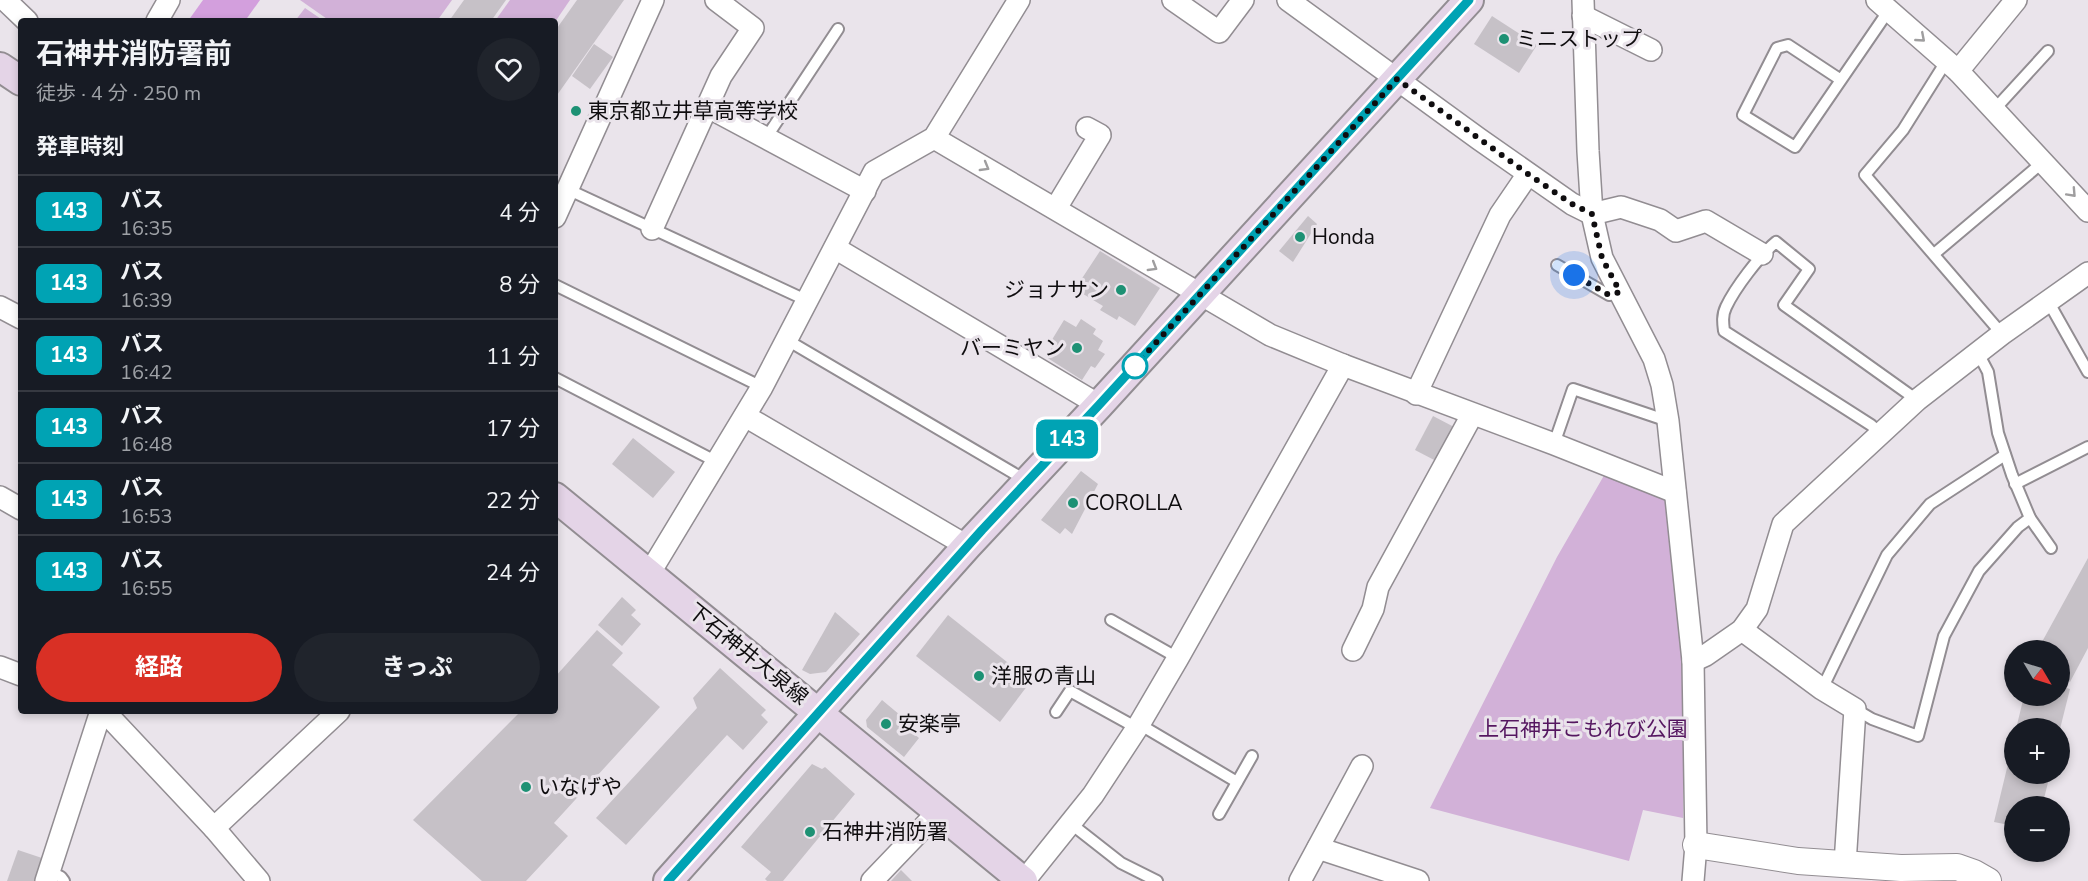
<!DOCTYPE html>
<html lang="ja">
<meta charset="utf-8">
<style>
:root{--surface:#171b24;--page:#20242c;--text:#f1f3f6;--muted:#9ea1a6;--line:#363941;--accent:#d93025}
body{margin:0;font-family:"Nunito Sans","Noto Sans JP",sans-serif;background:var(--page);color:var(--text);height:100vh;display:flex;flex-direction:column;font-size:22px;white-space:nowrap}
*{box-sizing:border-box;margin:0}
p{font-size:20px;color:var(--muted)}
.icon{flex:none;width:33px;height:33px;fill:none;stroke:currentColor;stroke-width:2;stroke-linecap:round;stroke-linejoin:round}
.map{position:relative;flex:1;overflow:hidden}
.side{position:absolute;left:18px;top:18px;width:540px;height:696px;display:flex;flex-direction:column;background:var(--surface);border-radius:6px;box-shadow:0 3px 9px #0003}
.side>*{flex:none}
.badge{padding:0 12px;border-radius:9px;font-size:21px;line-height:39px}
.needle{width:39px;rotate:128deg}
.buttons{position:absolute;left:2004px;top:640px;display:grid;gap:12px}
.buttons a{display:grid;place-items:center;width:66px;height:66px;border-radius:50%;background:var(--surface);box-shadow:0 3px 9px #0003;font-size:30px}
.you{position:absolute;width:30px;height:30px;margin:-15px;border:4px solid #fff;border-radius:50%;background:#1a73e8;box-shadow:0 0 0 9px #1a73e833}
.map>.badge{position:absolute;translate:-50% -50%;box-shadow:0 0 0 3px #fff}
h2{padding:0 18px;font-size:22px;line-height:54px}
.round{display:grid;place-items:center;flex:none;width:63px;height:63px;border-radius:32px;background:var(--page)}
.overview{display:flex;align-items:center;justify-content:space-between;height:102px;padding:0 18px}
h1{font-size:28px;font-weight:700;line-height:45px}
.cta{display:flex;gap:12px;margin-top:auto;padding:12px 18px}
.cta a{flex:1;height:69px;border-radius:36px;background:var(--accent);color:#fff;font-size:24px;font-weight:700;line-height:69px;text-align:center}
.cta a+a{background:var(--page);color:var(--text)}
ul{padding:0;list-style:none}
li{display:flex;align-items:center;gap:18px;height:72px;padding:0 18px;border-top:2px solid var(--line)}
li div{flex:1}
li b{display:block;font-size:22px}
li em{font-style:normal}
li .badge{min-width:66px;font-weight:700;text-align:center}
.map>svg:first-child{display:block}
</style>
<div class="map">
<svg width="2088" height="881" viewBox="0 0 2088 881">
<rect width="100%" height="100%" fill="#eae4eb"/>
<g fill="#d2b1d8">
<path d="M 300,0 L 452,0 L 437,21 L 330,21 Z"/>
<path d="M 510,0 L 570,0 L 555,22 L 495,21 Z"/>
<path d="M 305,8 L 324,21 L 295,21 Z"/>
<path d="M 1606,472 L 1668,500 L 1683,658 L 1683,818 L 1643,810 L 1629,861 L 1430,808 L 1557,557 Z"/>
</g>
<path fill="#d39fdd" d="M 203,0 L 260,0 L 245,21 L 188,21 Z"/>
<g fill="#c6c1c7">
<path d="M 464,0 L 506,0 L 491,21 L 449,21 Z"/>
<path d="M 577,0 L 624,0 L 555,98 L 555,31 Z"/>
<path d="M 1492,16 L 1537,45 L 1519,73 L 1474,44 Z"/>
<path d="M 594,44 L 613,57 L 590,89 L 572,76 Z"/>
<path d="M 1308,216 L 1317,224 L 1293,262 L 1279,251 Z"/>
<path d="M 1100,251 L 1160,288 L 1135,326 L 1119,316 L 1117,320 L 1100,310 L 1103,306 L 1075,289 Z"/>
<path d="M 1081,319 L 1096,329 L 1093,334 L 1103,341 L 1098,350 L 1105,354 L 1095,368 L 1091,366 L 1082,380 L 1046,357 L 1053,346 L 1050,343 L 1064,320 L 1076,327 Z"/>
<path d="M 1433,416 L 1456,428 L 1438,462 L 1415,450 Z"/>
<path d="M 633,438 L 675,472 L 653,498 L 612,464 Z"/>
<path d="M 1081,471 L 1098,484 L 1072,534 L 1065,528 L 1060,534 L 1041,520 Z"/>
<path d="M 2088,558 L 2088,648 L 2070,682 L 2060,676 L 2060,651 L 2037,651 Z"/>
<path d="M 622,597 L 636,610 L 631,615 L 641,624 L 622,646 L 598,625 Z"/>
<path d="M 835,612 L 860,634 L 826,672 L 810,674 L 802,670 Z"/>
<path d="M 948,615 L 1031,681 L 1000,722 L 916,656 Z"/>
<path d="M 597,630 L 623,653 L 612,665 L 660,707 L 554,823 L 568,836 L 526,881 L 482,881 L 413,820 L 521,711 L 555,711 L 555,677 Z"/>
<path d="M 720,668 L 766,710 L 761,715 L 768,722 L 743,750 L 727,735 L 626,845 L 596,818 L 697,708 L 693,698 Z"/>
<path d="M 2060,686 L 2070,689 L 2060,729 L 2016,729 L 2024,696 L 2060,696 Z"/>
<path d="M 882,700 L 906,720 L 902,724 L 919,738 L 904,757 L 867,727 L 866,720 Z"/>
<path d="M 2014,739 L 2014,774 L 2050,774 L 2042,807 L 2014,807 L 2014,826 L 1994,822 Z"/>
<path d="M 812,764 L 822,769 L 825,767 L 855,794 L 783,881 L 767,881 L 765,879 L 771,872 L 741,847 Z"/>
<path d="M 18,850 L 42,858 L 34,881 L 7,881 Z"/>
<path d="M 901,870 L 912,881 L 891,881 Z"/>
</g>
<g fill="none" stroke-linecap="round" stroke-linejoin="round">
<g stroke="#928d92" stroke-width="14">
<g id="service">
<path d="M 1947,60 L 1903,130 L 1865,175 L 2002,334"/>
<path d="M 1841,80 L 1788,45 L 1777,48 L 1743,115 L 1795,147 L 1889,10"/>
<path d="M 1994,110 L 2048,51"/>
<path d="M 766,138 L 838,29"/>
<path d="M 567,189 L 808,301"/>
<path d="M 1934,254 L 2043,162"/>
<path d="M 1557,265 L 1609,295 L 1620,293"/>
<path d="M 555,285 L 762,387"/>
<path d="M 2048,301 L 2088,372"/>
<path d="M 787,340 L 1027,481"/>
<path d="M 1978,353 L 1988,372 L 1998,433 L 2012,475 L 2030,518 L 2051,548"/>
<path d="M 555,378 L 717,462"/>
<path d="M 1881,434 L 1871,425 L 1724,331 C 1723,323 1722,315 1726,307 C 1735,288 1759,256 1776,242 L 1809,269 L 1784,305 L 1917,400"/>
<path d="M 1554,444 L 1573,389 L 1668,421"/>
<path d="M 2015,484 L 2088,447"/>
<path d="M 1111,620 L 1178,658"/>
<path d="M 1822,689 L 1887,555 L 1930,504 L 2005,455"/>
<path d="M 1855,709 L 1872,719 L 1918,736 L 1944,636 L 1979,571 L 2018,527 L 2030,518"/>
<path d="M 1056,712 L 1070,691 L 1137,728"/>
<path d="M 1139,724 L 1237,782"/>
<path d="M 1219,814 L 1252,756"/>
<path d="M 1070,823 L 1121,863 L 1157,881"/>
<path d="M 49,871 L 61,877 L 64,881"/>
</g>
</g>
<g stroke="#928d92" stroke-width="24">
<g id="minor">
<path d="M 5,0 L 27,21"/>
<path d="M 1173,0 L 1219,32 L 1243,0"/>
<path d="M 1288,0 L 1479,139 L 1572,204 L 1592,214 L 1621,207 L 1660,220 L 1676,231 L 1706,221 L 1762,254"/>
<path d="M 1583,0 L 1588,151 L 1592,214 L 1602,258 L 1654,359 L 1662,385 L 1668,421 L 1693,661 L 1696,845 L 1693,881"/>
<path d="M 1877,0 L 1958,71 L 2088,211"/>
<path d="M 1583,16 L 1651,50"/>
<path d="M 157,21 L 169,0"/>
<path d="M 1958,71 L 2016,0"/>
<path d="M 708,107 L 865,191"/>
<path d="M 934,138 L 1270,335 L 1343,365 L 1554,444 L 1675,492"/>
<path d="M 1056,208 L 1100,135 L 1087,128"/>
<path d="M 555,217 L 653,0"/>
<path d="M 652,229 L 721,76 L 753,28 L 716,0"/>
<path d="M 835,248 L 1099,405"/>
<path d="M 0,307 L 21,318"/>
<path d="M 1416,394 L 1500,215 L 1528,174"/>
<path d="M 745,416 L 967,546"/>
<path d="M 0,497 L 21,509"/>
<path d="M 649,574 L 762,387 L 874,172 L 934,138 L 1019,0"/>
<path d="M 1742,630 L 1822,689 L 1855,709 L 1845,864"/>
<path d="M 1353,650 L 1373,609 L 1378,587 L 1472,415"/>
<path d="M 1693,661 L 1706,655 L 1742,630 L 1757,609 L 1783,524 L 1917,400 L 2002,334 L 2088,273"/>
<path d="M 0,667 L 21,675"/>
<path d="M 104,711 L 214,828 L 259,881"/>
<path d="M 214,828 L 339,711"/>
<path d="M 1318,848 L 1418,881"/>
<path d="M 46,881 L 101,711"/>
<path d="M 872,881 L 939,811"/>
<path d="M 1024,881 L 1093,795 L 1137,728 L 1178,658 L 1343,365"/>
<path d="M 1300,881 L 1362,766"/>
</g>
</g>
<g stroke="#928d92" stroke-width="28">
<path id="tertiary" d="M 1696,845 L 1798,861 L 1901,868 L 1957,867 L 1974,873 L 1988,881"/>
</g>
<g stroke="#928d92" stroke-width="32">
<g id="secondary">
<path d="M 0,67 L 21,81"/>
<path d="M 555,497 L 1023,881"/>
<path d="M 668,881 L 967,546 L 1099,405 L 1469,0"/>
</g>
</g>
<use href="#service" stroke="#fff" stroke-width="10"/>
<use href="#minor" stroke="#fff" stroke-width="21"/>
<use href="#tertiary" stroke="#fff" stroke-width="26"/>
<use href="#secondary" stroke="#e4d4e7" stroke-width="28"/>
</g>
<defs><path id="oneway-chevron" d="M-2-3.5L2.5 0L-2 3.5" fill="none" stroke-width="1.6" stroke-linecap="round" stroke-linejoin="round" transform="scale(1.5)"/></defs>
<g stroke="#9f9e9f">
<use href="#oneway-chevron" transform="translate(1921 38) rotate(41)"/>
<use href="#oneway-chevron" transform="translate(985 167) rotate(30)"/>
<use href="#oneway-chevron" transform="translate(2072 193) rotate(47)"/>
<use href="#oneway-chevron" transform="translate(1153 267) rotate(31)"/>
</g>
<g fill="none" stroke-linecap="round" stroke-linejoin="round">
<g stroke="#fff" stroke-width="14">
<path id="line" d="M 668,881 L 982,530 L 1099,405 L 1469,0"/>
</g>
<use href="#line" stroke="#00a3b4" stroke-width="9"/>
<path stroke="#0f0d0f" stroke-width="6" stroke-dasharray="0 10.8" d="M 1135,366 L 1131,370 L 1397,79 L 1528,174 L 1572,204 L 1592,214 L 1602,258 L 1620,292 L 1609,295 L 1574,275"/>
</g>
<g fill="#1d9174" stroke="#eae4eb" stroke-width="2">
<circle cx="1504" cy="39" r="6"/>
<circle cx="576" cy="111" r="6"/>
<circle cx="1300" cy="237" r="6"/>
<circle cx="1121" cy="290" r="6"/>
<circle cx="1077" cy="348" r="6"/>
<circle cx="1073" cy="503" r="6"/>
<circle cx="979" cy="676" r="6"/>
<circle cx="886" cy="724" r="6"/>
<circle cx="526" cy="787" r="6"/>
<circle cx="810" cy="832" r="6"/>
</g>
<circle fill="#fff" stroke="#00a3b4" stroke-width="3" cx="1135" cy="366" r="12"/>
<g text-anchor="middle" stroke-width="6" stroke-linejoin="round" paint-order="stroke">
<g font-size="21" fill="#0f0d0f" stroke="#eae4eb" text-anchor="start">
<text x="1516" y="46">ミニストップ</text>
<text x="588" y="118">東京都立井草高等学校</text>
<text x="1312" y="244">Honda</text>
<text x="1109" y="297" text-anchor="end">ジョナサン</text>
<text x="1065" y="355" text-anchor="end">バーミヤン</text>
<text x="1085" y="510">COROLLA</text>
<text x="991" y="683">洋服の青山</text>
<text x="898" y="731">安楽亭</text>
<text x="538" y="794">いなげや</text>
<text x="822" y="839">石神井消防署</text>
</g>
<g font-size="21" fill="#0f0d0f" stroke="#eae4eb">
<text transform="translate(748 654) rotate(39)" y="7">下石神井大泉線</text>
</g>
<g font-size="21" fill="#551660" stroke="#eae4eb">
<text x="1583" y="736">上石神井こもれび公園</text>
</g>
</g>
</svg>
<div class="buttons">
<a><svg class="needle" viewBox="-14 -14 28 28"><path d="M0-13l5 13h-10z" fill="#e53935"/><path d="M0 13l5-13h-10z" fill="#9ea1a6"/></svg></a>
<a>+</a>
<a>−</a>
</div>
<div class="you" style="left:1574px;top:275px"></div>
<b class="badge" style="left:1067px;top:439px;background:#00a3b4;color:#fff">143</b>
<section class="side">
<div class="overview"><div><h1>石神井消防署前</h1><p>徒歩 · 4 分 · 250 m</p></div><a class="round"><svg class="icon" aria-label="heart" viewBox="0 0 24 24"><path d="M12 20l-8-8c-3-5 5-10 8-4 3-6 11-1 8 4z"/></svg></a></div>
<h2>発車時刻</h2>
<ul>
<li><span class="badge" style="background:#00a3b4;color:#fff">143</span><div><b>バス</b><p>16:35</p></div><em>4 分</em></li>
<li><span class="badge" style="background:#00a3b4;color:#fff">143</span><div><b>バス</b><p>16:39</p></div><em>8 分</em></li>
<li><span class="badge" style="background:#00a3b4;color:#fff">143</span><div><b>バス</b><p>16:42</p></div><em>11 分</em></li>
<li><span class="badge" style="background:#00a3b4;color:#fff">143</span><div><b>バス</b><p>16:48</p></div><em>17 分</em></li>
<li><span class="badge" style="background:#00a3b4;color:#fff">143</span><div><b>バス</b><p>16:53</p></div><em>22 分</em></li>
<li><span class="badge" style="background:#00a3b4;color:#fff">143</span><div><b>バス</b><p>16:55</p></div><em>24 分</em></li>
</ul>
<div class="cta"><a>経路</a><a>きっぷ</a></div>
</section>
</div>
